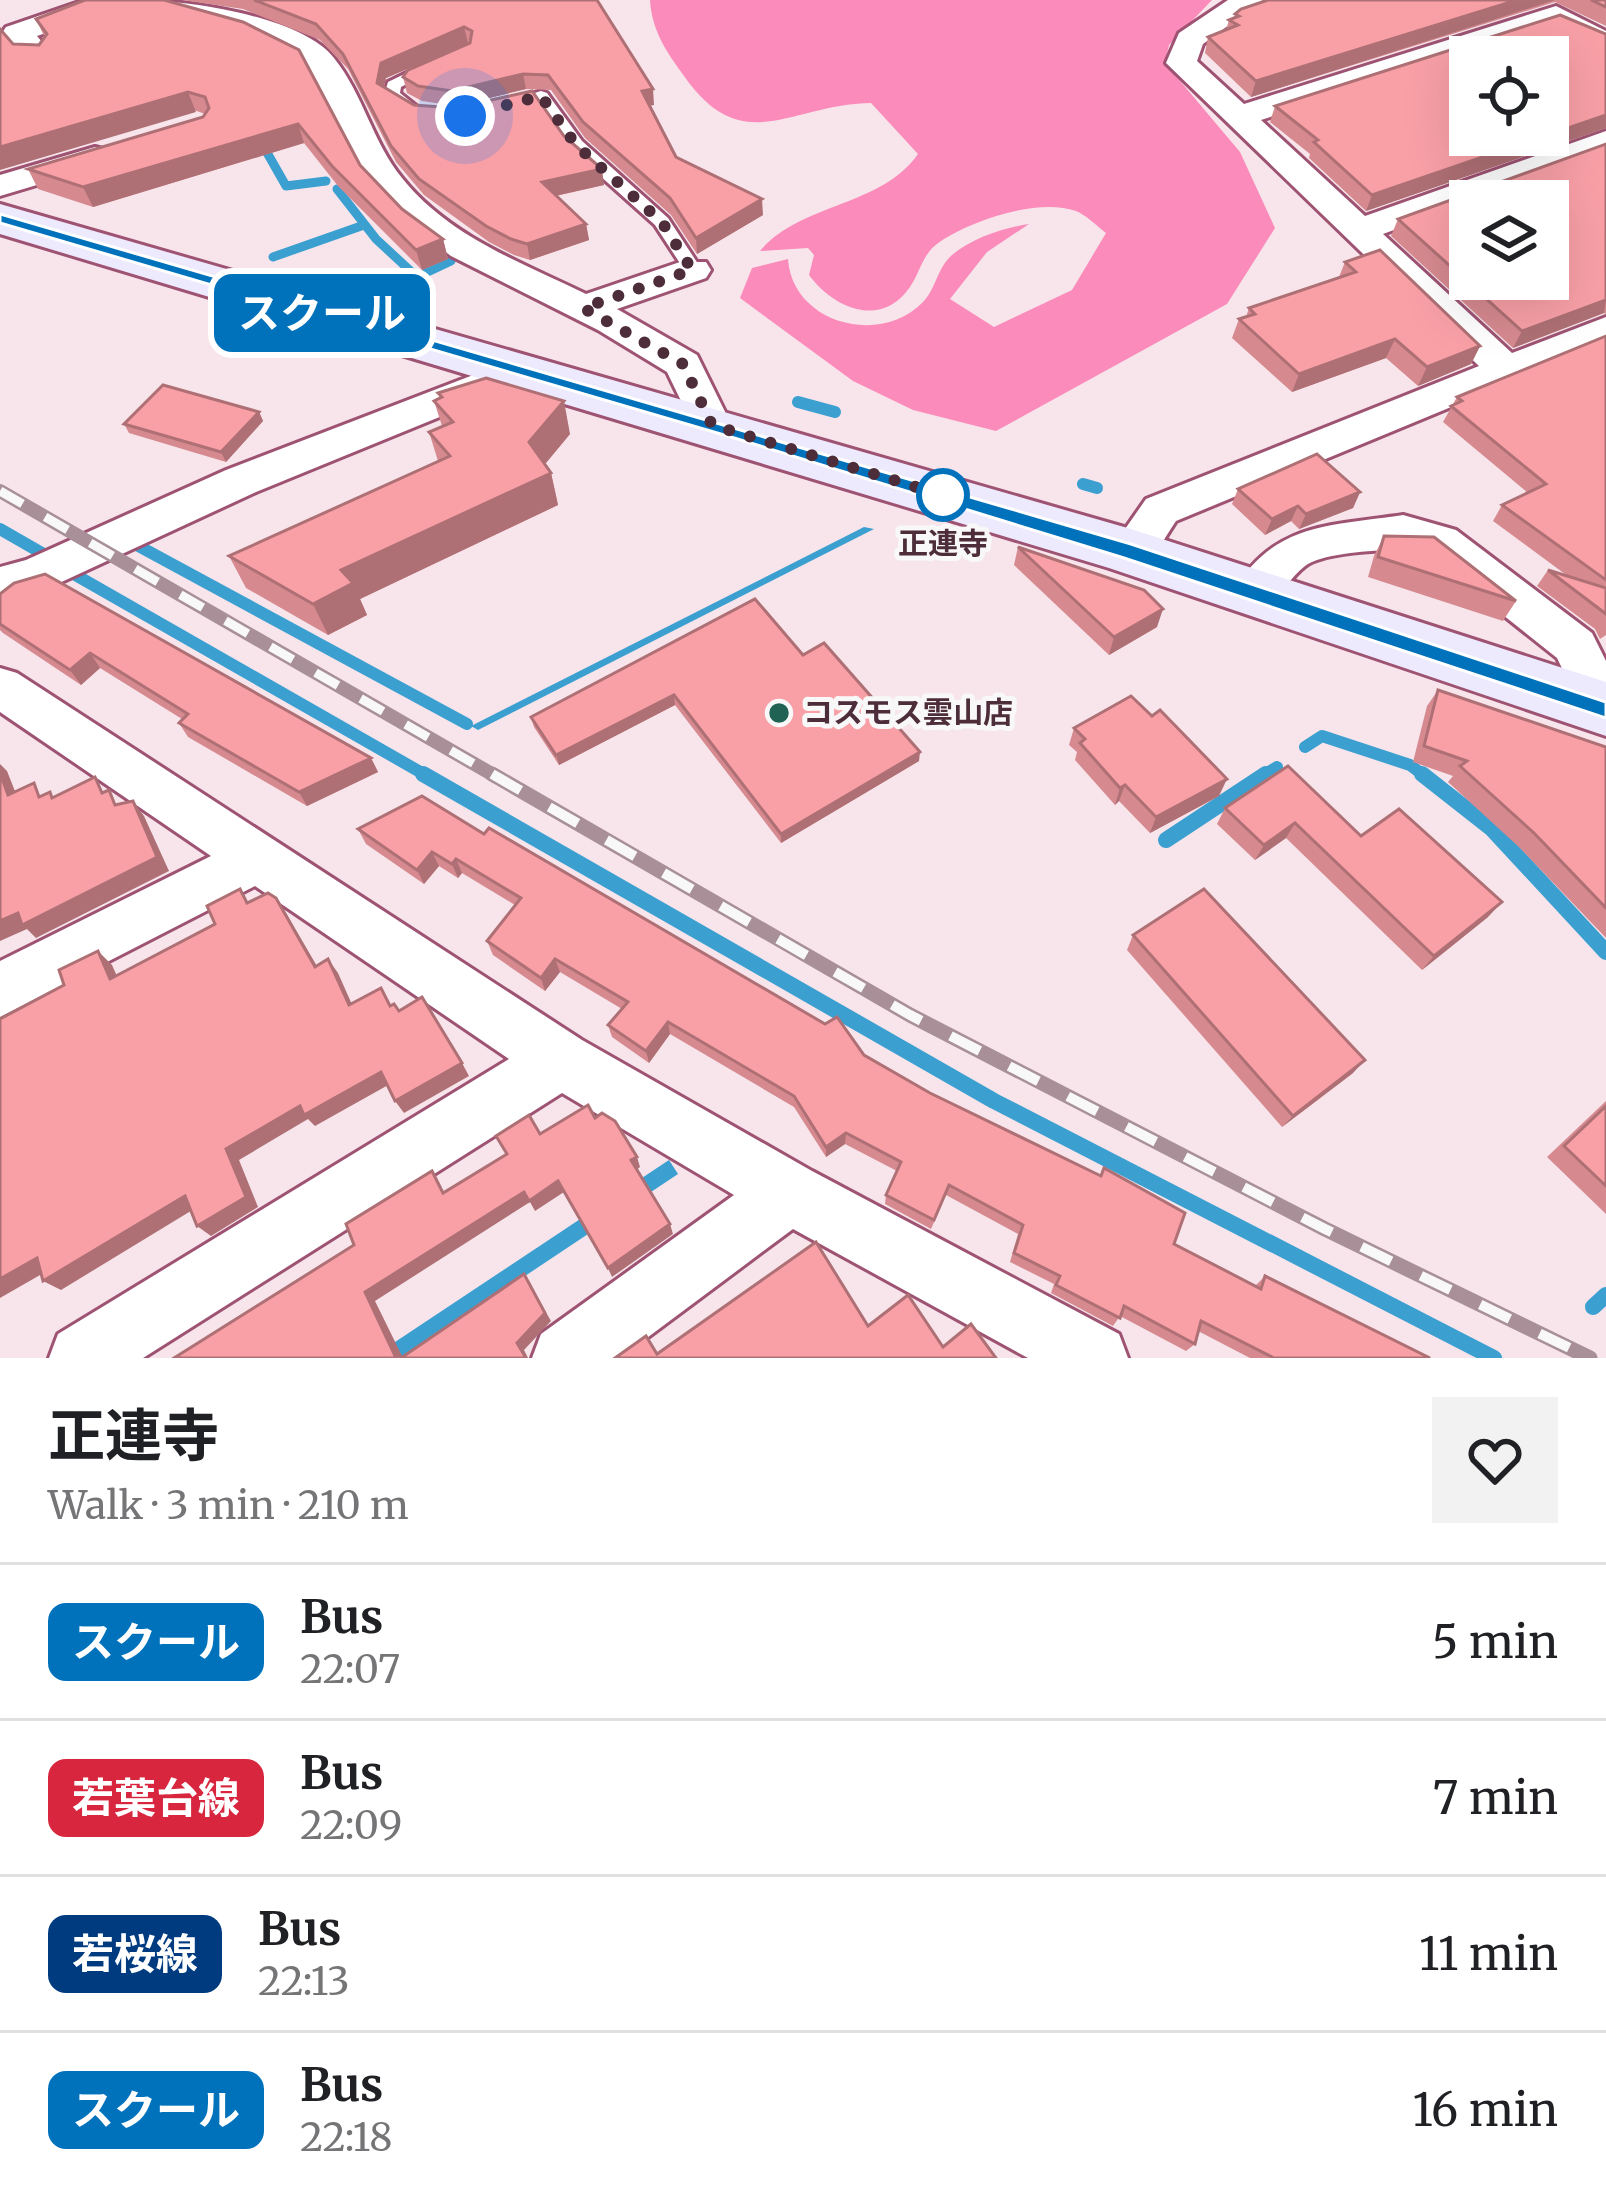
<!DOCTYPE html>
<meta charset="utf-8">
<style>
:root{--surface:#fff;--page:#f2f2f2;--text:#202124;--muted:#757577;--line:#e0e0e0}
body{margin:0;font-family:Merriweather,"Noto Sans JP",serif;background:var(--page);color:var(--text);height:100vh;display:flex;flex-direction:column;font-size:45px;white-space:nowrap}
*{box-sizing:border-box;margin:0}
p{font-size:39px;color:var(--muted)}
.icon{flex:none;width:66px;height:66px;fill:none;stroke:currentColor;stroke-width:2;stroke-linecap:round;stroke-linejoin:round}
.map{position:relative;height:1358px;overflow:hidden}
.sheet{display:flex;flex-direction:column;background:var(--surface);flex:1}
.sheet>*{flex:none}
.badge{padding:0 24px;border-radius:18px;font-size:42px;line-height:78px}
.tools{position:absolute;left:1449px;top:36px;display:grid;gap:24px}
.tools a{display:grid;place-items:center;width:120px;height:120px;border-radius:0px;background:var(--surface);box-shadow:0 12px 48px #0002;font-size:60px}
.you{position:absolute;width:60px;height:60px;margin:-30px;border:9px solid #fff;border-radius:50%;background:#1a73e8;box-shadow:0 0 0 18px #1a73e833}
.map>.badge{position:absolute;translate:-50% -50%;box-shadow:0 0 0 6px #fff}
.round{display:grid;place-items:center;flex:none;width:126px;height:126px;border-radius:0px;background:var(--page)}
.overview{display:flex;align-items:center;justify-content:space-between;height:204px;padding:0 48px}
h1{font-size:57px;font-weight:700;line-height:90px}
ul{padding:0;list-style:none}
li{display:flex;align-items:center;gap:36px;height:156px;padding:0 48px;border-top:3px solid var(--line)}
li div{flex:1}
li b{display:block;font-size:45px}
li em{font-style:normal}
li .badge{min-width:132px;font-weight:700;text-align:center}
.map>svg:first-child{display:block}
</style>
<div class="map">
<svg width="1606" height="1358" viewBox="0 0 1606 1358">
<rect width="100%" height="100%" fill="#f7e5eb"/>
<path fill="#fb8bba" d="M 650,0 L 1212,0 L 1169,45 L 1165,63 L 1240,152 L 1275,228 L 1227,304 L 996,431 L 913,410 L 853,381 L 740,298 L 752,268 L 788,259 C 792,323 880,347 923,302 C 936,289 937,268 952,255 C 972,238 1003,228 1029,224 L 987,252 L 950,299 L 994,327 L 1072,290 L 1106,233 C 1097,226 1086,215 1076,211 C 1037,198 973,220 941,241 C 922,253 921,271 910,287 C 881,330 832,307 809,275 L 814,255 L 808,248 L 760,251 C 800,203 881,207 918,154 L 871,103 C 790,104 743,160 684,76 C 666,51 652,31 650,0 Z"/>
<g fill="#3b9fd0">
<path d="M 864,527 L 874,529 L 478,730 L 471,726 Z"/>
<path d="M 669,1160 L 678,1174 L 402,1358 L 371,1358 Z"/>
</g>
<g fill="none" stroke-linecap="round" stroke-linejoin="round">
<g stroke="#3b9fd0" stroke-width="9">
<path d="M 261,142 L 286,186 L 326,181"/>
<path d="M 337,189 L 376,239 L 417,277 L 451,261"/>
<path d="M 273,257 L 364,225"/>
</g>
<g stroke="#3b9fd0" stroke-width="12">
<path d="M 798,402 L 835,412"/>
<path d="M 1083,484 L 1097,488"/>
<path d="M 0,529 L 47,556"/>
<path d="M 133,543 L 467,724"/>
<path d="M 65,569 L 429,777"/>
<path d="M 1305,747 L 1322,736 L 1410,765 L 1426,777"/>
<path d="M 1261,777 L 1277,767"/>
</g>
<g stroke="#3b9fd0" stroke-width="16">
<path d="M 423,774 L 994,1101 L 1494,1358"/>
<path d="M 1422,774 L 1492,829 L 1606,952"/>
<path d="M 1166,840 L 1266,774"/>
<path d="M 1593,1307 L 1606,1295"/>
</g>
<g stroke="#9e5373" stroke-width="6">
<g id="lane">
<path d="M 425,64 L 438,67 L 401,87 L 400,93 L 424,112 L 416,117 L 384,95 L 388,82 Z"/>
<path d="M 541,91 L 547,93 L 582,141 L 668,218 L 702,270 L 699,274 L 687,274 L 655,225 L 570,149 L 537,102 L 508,109 L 500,104 Z"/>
</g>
</g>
<g stroke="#9e5373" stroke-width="6">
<g id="street">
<path d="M 85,0 L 129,0 L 124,6 L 37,36 L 52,54 L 48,60 L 26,60 L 2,33 L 6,27 Z"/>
<path d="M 136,0 C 187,0 301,16 334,58 C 363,94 373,143 402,178 C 448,236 522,263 586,294 L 680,262 L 706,262 L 711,270 L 706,278 L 617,309 L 697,355 L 732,426 L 726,436 L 712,440 L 698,436 L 667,372 L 598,330 L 451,256 L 411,226 L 369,182 L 308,66 L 251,37 L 141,6 Z"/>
<path d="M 1228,0 L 1263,0 L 1203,44 L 1197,61 L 1244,104 L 1556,6 L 1606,31 L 1606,52 L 1553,26 L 1261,120 L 1365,216 L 1606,131 L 1606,152 L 1383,234 L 1512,353 L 1606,317 L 1606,343 L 1176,521 C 1159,546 1149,574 1115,564 L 1109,552 L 1146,499 L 1479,366 L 1166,63 L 1179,33 Z"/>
<path d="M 95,147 L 107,150 L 112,157 L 107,164 L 0,196 L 0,175 Z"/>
<path d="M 494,367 L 508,371 L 514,380 L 508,389 L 256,492 L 55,585 L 0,601 L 0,567 L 26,560 L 226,470 Z"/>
<path d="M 1403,515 L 1456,530 L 1592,633 L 1606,661 L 1606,727 L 1588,722 L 1557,658 L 1425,553 C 1402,547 1325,551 1305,566 C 1280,585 1277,617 1240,605 L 1233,593 C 1272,522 1332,526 1403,515 Z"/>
<path d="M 0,668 L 17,673 L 582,1040 L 812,1171 L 1119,1334 L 1128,1358 L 1028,1358 L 793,1229 L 620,1358 L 532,1358 L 541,1334 L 734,1195 L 562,1093 L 143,1358 L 49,1358 L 58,1334 L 509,1059 L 255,886 L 0,1017 L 0,961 L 211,856 L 0,712 Z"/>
</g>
</g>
<g stroke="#9e5373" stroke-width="6">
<path id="secondary" d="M 0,204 L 1131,529 L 1606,682 L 1606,736 L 1109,568 L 0,234 Z"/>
</g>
<use href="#lane" fill="#fff" fill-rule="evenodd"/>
<use href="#street" fill="#fff" fill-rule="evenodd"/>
<use href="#secondary" fill="#eeeafd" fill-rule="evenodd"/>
<g stroke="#a88f98" stroke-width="14">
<path id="rail-far1" d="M 0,491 L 497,777"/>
</g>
<g stroke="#a88f98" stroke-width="15">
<path id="rail" d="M 492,774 L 910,1015 L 1325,1229 L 1590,1358"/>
</g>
<use href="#rail-far1" stroke="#f7f8f7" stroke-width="9" stroke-dasharray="26" stroke-linecap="butt"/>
<use href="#rail" stroke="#f7f8f7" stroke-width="10" stroke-dasharray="33" stroke-linecap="butt"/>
</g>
<g fill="#d68a90">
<path d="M 164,0 L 360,165 L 402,209 L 443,239 L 448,259 L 422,270 L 338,186 L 304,143 L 93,207 L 38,189 L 28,169 L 203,117 L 205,114 L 13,44 L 39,45 L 45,38 L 36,19 Z"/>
<path d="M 182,0 L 597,0 L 654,105 L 649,105 L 676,157 L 763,215 L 697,254 L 671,215 L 585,138 L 551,90 L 526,89 L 456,106 L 422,101 L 407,93 L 403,77 L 469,44 L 468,43 L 386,78 L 384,87 L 414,105 L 564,136 L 604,185 L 556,196 L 586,224 L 589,240 L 530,260 L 514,255 L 489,242 L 424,195 L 396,162 L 348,69 L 320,40 L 243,9 Z"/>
<path d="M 1268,0 L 1606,0 L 1606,26 L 1555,2 L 1251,97 L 1205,53 L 1208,37 L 1226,30 L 1229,20 L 1234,18 L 1235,14 Z"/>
<path d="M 1606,34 L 1606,128 L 1366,211 L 1309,158 L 1310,154 L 1270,122 L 1275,106 Z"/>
<path d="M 1606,144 L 1606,314 L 1604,313 L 1513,348 L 1391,236 L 1398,219 Z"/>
<path d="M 1345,262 L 1480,346 L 1471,364 L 1418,386 L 1386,358 L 1292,392 L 1232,338 L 1239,319 L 1246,317 L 1249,308 L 1339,277 Z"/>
<path d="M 1606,336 L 1606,635 L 1600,639 L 1595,629 L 1537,586 L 1548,570 L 1569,577 L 1493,521 L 1502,505 L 1528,493 L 1443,422 L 1457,397 Z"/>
<path d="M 438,393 L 570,434 L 545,464 L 551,473 L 558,505 L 360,599 L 367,615 L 328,635 L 246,588 L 229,556 L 438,461 L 429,432 L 442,426 L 434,401 L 440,398 Z"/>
<path d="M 259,412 L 263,421 L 226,462 L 129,433 L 124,424 Z"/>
<path d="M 1238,489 L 1360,492 L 1353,508 L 1299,529 L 1291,521 L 1265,535 L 1232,504 Z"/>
<path d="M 1384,536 L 1516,601 L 1503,621 L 1368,577 L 1374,556 Z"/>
<path d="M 1018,547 L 1157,627 L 1109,655 L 1014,565 Z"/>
<path d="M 0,594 L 371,758 L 378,772 L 307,806 L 188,737 L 179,723 L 182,719 L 100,668 L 81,685 L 3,633 L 0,630 Z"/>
<path d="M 803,655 L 919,761 L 781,843 L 675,705 L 559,765 L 534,727 L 531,717 Z"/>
<path d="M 1438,690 L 1606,747 L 1606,938 L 1520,848 L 1448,782 L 1453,776 L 1413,762 L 1427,706 Z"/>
<path d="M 1074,728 L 1219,796 L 1150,833 L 1119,801 L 1115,805 L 1075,760 L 1077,752 L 1069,745 Z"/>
<path d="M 1225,808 L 1361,836 L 1488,917 L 1422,970 L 1286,838 L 1255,860 L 1217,824 Z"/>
<path d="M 358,829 L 484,834 L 930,1093 L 1100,1175 L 1104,1168 L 1174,1244 L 1255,1286 L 1265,1276 L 1430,1358 L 1250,1358 L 1198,1331 L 1195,1344 L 1186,1351 L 1120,1316 L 1113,1326 L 1051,1293 L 1054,1284 L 1010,1262 L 1018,1234 L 946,1195 L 931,1229 L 885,1204 L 886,1195 L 897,1171 L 845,1144 L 826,1157 L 794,1107 L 670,1034 L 649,1063 L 612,1037 L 608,1025 L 622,1009 L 560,972 L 545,991 L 493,955 L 487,941 L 515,905 L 462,873 L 458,878 L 439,866 L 424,884 L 366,844 Z"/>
<path d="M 1133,935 L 1353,1073 L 1282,1127 L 1127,950 Z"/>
<path d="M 1606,1101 L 1606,1214 L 1547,1157 Z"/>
</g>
<g fill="#ae7075">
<path d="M 1517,0 L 1555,0 L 1251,97 L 1256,81 Z"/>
<path d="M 464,27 L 468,43 L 386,78 L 381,99 L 377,83 L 381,63 Z"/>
<path d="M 523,74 L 526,89 L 456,106 L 452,91 Z"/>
<path d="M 653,89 L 654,105 L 643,107 L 642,91 Z"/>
<path d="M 188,92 L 196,112 L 0,170 L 0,147 Z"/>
<path d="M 1606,115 L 1606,128 L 1366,211 L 1372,195 Z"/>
<path d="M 298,124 L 304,143 L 93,207 L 83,187 Z"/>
<path d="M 602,169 L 604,185 L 545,198 L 542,182 Z"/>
<path d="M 762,199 L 763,215 L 697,254 L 696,238 Z"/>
<path d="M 586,224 L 589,240 L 530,260 L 527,244 Z"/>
<path d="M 443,239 L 448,259 L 422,270 L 416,250 Z"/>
<path d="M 1606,300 L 1604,313 L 1513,348 L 1522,331 Z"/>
<path d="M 1395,339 L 1386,358 L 1292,392 L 1299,374 Z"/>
<path d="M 1480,346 L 1471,364 L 1418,386 L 1427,367 Z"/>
<path d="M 564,401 L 570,434 L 536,475 L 529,442 Z"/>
<path d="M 259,412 L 263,421 L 226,462 L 221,452 Z"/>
<path d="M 551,473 L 558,505 L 360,599 L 367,615 L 328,635 L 313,604 L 341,570 Z"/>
<path d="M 1360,492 L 1353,508 L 1299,529 L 1306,514 Z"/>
<path d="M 1298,506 L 1291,521 L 1265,535 L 1272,519 Z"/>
<path d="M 1163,609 L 1157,627 L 1109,655 L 1114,637 Z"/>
<path d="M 90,653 L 100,668 L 81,685 L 70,670 Z"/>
<path d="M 674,695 L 675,705 L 559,765 L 556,755 Z"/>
<path d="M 920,752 L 919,761 L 781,843 L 781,834 Z"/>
<path d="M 371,758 L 378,772 L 307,806 L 299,792 Z"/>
<path d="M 0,764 L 7,771 L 22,809 L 8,795 L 0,773 Z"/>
<path d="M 1227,779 L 1219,796 L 1150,833 L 1156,817 Z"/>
<path d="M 1125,785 L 1119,801 L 1115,805 L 1120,788 Z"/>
<path d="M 133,801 L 144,816 L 169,871 L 36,938 L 27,929 L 0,941 L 0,921 Z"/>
<path d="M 1295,823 L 1286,838 L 1255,860 L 1264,845 Z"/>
<path d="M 432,852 L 439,866 L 424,884 L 417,870 Z"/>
<path d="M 456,859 L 462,873 L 458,878 L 452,864 Z"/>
<path d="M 276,898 L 286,913 L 325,980 L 315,967 Z"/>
<path d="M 1502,902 L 1488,917 L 1422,970 L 1434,956 Z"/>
<path d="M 98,951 L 112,965 L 124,992 L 110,979 Z"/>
<path d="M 328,959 L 338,973 L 358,1018 L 349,1005 Z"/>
<path d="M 555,959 L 560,972 L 545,991 L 541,978 Z"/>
<path d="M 668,1022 L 670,1034 L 649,1063 L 646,1051 Z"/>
<path d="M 1365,1060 L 1353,1073 L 1282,1127 L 1293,1116 Z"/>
<path d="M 462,1063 L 469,1076 L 404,1113 L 395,1101 Z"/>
<path d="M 381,1072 L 390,1084 L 315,1126 L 308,1119 L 239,1160 L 258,1207 L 211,1236 L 197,1226 L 226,1149 L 300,1106 Z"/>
<path d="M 846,1133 L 845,1144 L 826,1157 L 826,1147 Z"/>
<path d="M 637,1157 L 640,1167 L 635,1171 L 631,1160 Z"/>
<path d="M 558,1181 L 564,1192 L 535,1211 L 530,1202 L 375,1301 L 403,1358 L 396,1358 L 365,1292 L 524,1192 Z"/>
<path d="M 185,1196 L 199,1206 L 61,1290 L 43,1281 Z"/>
<path d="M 670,1224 L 673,1234 L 612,1277 L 608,1268 Z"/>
<path d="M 37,1258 L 54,1267 L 0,1298 L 0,1279 Z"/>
<path d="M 524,1274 L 551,1321 L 524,1350 L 528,1358 L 526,1358 L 517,1343 Z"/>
</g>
<g fill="#f9a0a7" stroke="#ae7075" stroke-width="3" fill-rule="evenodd">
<path d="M 85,0 L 164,0 L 243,22 L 299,50 L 360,165 L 402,209 L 443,239 L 416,250 L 332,166 L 298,124 L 83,187 L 28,169 L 203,117 L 209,108 L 205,97 L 188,92 L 0,147 L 0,29 L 13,44 L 39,45 L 47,34 L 36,19 Z"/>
<path d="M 254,0 L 597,0 L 653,89 L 642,91 L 676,157 L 762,199 L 696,238 L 670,198 L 583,122 L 548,75 L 523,74 L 452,91 L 418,86 L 403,77 L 408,70 L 470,43 L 472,31 L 464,27 L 381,63 L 377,83 L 414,105 L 455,108 L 532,91 L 564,136 L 602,169 L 542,182 L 586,224 L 527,244 L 511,239 L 486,226 L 419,179 L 391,146 L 343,54 L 316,24 Z"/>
<path d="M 1268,0 L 1517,0 L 1256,81 L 1208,37 L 1238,25 L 1229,20 L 1239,16 L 1235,14 L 1241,9 Z"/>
<path d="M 1591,0 L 1606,0 L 1606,7 Z"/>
<path d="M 1560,15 L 1606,34 L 1606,115 L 1548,135 L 1548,57 L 1470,57 L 1470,135 L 1547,135 L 1372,195 L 1314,142 L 1318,140 L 1275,106 Z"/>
<path d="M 1606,144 L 1606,300 L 1522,331 L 1398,219 ZM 1470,201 L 1548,201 L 1548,279 L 1470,279 Z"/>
<path d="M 1380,250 L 1480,346 L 1427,367 L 1395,339 L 1299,374 L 1239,319 L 1255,314 L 1249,308 L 1356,272 L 1345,262 Z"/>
<path d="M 1606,336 L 1606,580 L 1502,505 L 1546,484 L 1451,406 L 1462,401 L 1457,397 Z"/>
<path d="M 486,378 L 564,401 L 529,442 L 551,473 L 341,570 L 353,583 L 313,604 L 229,556 L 450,456 L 429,432 L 453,422 L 434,401 L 442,397 L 438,393 Z"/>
<path d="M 163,385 L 259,412 L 221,452 L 124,424 Z"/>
<path d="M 1317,454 L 1360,492 L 1306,514 L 1298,506 L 1272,519 L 1238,489 Z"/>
<path d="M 1384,536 L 1434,537 L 1516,601 L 1378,557 Z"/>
<path d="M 1018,547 L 1144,590 L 1163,609 L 1114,637 Z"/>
<path d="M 1548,570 L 1606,588 L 1606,614 Z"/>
<path d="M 45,574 L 371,758 L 299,792 L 179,723 L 188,714 L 90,653 L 70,670 L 0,624 L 0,594 L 14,583 Z"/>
<path d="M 755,599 L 803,655 L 824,643 L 920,752 L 781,834 L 674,695 L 556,755 L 531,717 Z"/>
<path d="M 1438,690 L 1606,747 L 1606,908 L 1534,833 L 1460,766 L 1467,761 L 1424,746 Z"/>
<path d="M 1131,696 L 1152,716 L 1160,710 L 1227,779 L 1156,817 L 1125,785 L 1120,788 L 1080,743 L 1085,739 L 1074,728 Z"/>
<path d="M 1288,766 L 1361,836 L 1399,809 L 1502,902 L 1434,956 L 1295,823 L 1264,845 L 1225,808 Z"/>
<path d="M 0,773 L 8,795 L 34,783 L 39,797 L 50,792 L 52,798 L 95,777 L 102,793 L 109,790 L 115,805 L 133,801 L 157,857 L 22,925 L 18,913 L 0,921 Z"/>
<path d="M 422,796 L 484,834 L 489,828 L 825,1024 L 837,1017 L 864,1055 L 930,1093 L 1101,1176 L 1104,1168 L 1185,1213 L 1174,1244 L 1261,1289 L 1265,1276 L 1430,1358 L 1274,1358 L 1201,1321 L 1195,1344 L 1124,1306 L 1120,1318 L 1056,1285 L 1060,1276 L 1014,1253 L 1023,1225 L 949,1185 L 934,1220 L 886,1195 L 901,1162 L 846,1133 L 826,1147 L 794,1096 L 668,1022 L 646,1051 L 608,1025 L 628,1002 L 555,959 L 541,978 L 487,941 L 521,898 L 456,859 L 452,864 L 432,852 L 417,870 L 358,829 Z"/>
<path d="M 240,889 L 247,903 L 268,893 L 276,898 L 315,967 L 328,959 L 349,1005 L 381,988 L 390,1006 L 394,1004 L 399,1011 L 422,997 L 462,1063 L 395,1101 L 381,1072 L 304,1115 L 300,1106 L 226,1149 L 246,1197 L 197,1226 L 185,1196 L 43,1281 L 37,1258 L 0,1279 L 0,1019 L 64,985 L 59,970 L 98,951 L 110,979 L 215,924 L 207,906 Z"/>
<path d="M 1204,889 L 1365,1060 L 1293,1116 L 1133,935 Z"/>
<path d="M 588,1105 L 595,1118 L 602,1113 L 615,1121 L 637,1157 L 631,1160 L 670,1224 L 608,1268 L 558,1181 L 529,1201 L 524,1192 L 365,1292 L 396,1358 L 174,1358 L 354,1245 L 346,1224 L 432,1171 L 443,1193 L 507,1154 L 496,1136 L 529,1115 L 540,1134 Z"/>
<path d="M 1606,1106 L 1606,1186 L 1564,1146 Z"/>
<path d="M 816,1242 L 868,1326 L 908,1295 L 943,1347 L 971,1324 L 996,1358 L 615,1358 L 646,1336 L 657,1354 Z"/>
<path d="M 524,1274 L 545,1313 L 517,1343 L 526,1358 L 401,1358 Z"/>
</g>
<path fill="#0072bc" stroke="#fff" stroke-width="3" d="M 0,214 L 1131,544 L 1606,702 L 1606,718 L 1124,558 L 731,437 L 0,223 Z"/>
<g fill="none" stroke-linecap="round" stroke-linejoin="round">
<path stroke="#4e2d3a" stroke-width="12" stroke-dasharray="0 21.6" d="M 465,116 L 541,96 L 576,145 L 662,222 L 692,270 L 583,308 L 683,364 L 712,425 L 956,499 L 943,495"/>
</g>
<circle fill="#fff" stroke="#0072bc" stroke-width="6" cx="943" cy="495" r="24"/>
<circle fill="#206354" stroke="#f7f8f7" stroke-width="4.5" cx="779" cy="713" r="12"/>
<g text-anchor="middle" stroke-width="10" stroke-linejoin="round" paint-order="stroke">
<g font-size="30" font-weight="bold" fill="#4e2d3a" stroke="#f7f8f7">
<text x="943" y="554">正連寺</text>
</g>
<g font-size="30" font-weight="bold" fill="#4e2d3a" stroke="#f7f8f7" text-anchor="start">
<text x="803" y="723">コスモス雲山店</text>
</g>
</g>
</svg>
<div class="tools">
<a><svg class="icon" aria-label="locate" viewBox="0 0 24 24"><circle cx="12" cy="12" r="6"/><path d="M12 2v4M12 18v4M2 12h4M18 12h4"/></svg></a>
<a><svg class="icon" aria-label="layers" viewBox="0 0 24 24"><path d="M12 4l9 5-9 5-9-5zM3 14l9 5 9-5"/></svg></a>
</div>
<div class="you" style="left:465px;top:116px"></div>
<b class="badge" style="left:322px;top:313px;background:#0072bc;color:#fff">スクール</b>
</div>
<section class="sheet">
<div class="overview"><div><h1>正連寺</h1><p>Walk · 3 min · 210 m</p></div><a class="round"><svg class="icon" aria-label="heart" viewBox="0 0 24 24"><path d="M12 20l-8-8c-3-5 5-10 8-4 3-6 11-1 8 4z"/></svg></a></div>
<ul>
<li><span class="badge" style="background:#0072bc;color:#fff">スクール</span><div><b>Bus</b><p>22:07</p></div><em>5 min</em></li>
<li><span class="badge" style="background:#d7263d;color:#fff">若葉台線</span><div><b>Bus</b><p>22:09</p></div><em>7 min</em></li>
<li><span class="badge" style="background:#003b80;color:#fff">若桜線</span><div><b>Bus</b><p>22:13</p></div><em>11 min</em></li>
<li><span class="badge" style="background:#0072bc;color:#fff">スクール</span><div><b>Bus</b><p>22:18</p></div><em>16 min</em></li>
</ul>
</section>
